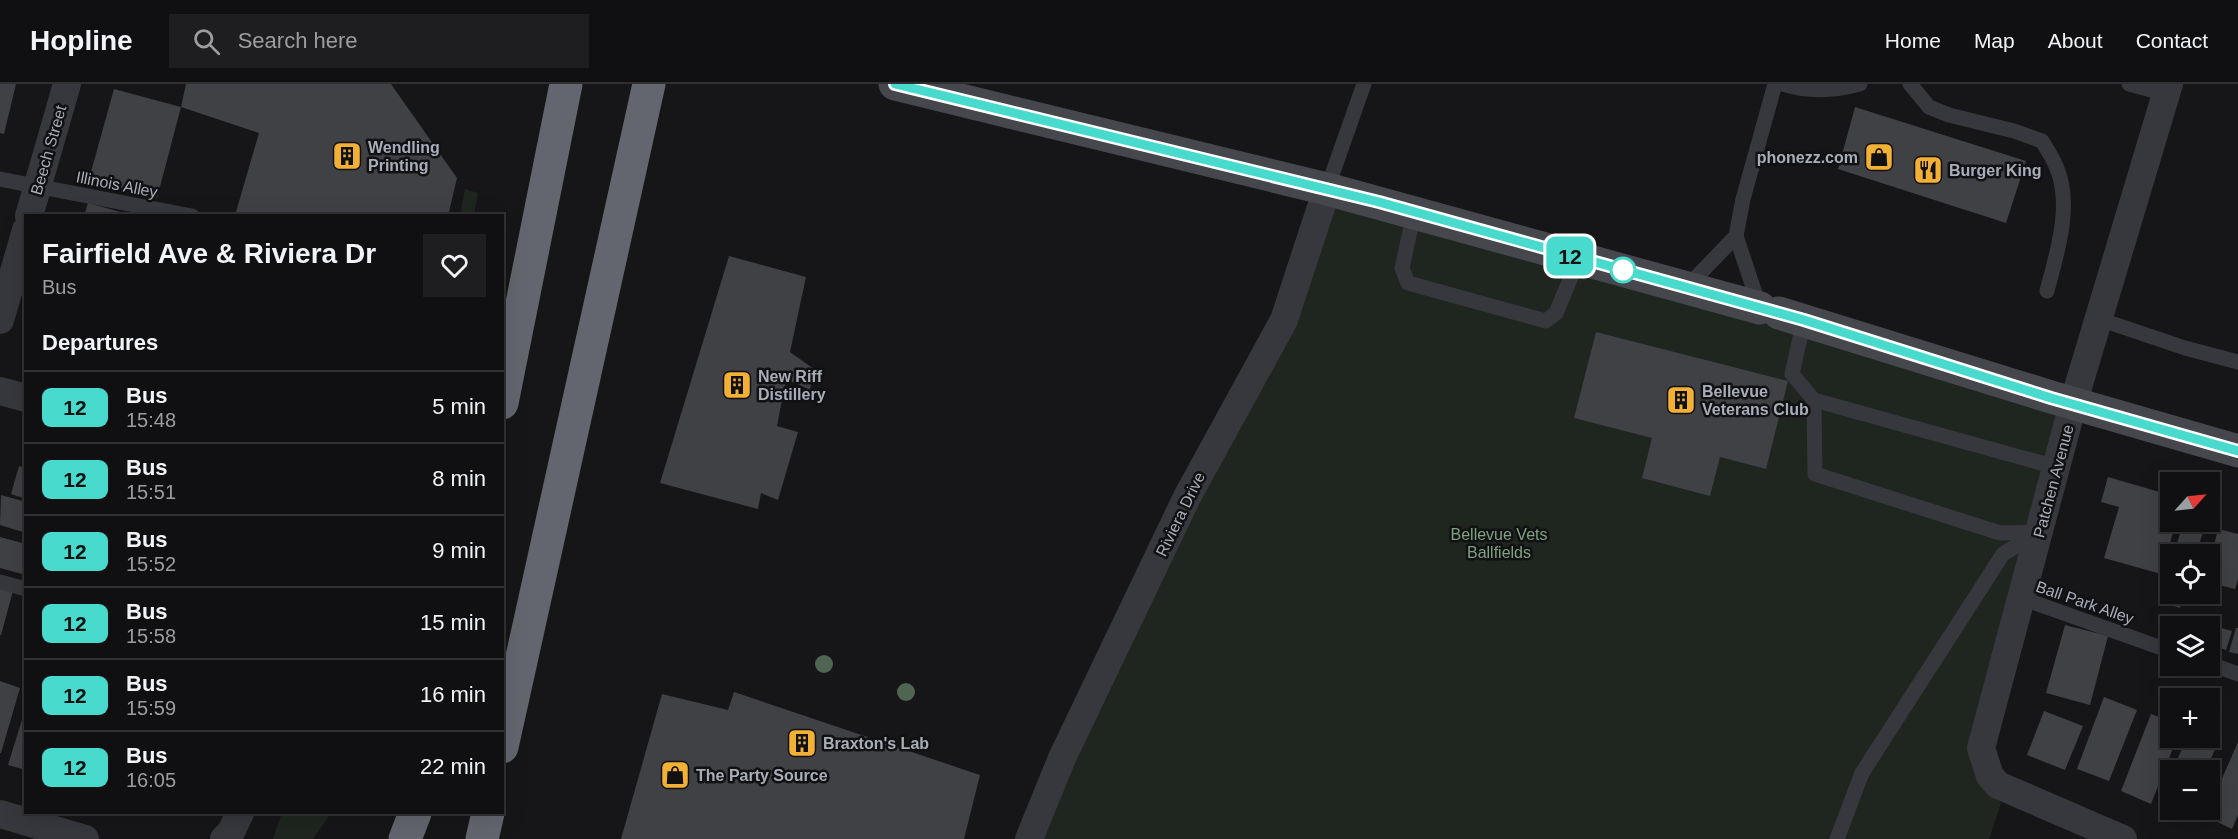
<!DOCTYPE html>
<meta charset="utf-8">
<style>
:root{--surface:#101012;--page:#1e1e20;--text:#f1f3f6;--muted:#9c9d9f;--line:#303032}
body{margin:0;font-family:Helvetica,sans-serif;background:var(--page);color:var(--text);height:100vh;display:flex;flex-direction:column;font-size:22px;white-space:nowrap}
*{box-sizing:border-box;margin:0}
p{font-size:20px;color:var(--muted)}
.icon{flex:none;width:33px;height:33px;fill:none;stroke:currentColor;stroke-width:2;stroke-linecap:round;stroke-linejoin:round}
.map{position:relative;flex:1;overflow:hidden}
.sheet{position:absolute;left:24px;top:130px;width:480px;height:600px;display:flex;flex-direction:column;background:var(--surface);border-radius:0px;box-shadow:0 6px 24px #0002,0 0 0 2px var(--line)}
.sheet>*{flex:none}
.badge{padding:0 12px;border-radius:9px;font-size:21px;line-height:39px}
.needle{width:39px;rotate:63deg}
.fabs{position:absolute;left:2160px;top:388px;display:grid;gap:12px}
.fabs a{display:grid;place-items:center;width:60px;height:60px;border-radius:0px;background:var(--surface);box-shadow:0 6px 24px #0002,0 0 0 2px var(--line);font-size:30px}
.map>.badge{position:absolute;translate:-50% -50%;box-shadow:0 0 0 3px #fff}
h2{padding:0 18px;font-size:22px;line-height:54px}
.round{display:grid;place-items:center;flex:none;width:63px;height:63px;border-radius:0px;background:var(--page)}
.summary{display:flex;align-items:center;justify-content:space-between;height:102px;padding:0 18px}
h1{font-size:28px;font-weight:700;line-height:45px}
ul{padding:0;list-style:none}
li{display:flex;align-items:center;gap:18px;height:72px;padding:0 18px;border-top:2px solid var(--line)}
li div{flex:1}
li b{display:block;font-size:22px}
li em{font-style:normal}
li .badge{min-width:66px;font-weight:700;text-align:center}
header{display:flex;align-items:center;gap:36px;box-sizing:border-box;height:84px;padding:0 30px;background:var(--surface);border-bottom:2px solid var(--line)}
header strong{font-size:28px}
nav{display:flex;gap:33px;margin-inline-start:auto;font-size:21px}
.search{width:420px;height:54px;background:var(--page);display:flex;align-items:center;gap:15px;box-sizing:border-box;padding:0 21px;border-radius:0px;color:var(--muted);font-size:22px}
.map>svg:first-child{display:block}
</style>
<header>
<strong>Hopline</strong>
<div class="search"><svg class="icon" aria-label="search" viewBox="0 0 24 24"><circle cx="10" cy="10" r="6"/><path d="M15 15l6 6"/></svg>Search here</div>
<nav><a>Home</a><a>Map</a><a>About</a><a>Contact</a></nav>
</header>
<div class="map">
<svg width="2238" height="755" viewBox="0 0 2238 755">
<rect width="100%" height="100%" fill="#161618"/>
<g fill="#1e261f">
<path d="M 465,105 L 478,109 L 474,132 L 460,132 Z"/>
<path d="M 1327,105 L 2073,320 L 1987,704 L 2001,719 L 1989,755 L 1029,755 L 1284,236 Z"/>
<path d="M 282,729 L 331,729 L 313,755 L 273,755 Z"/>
</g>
<g fill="#404145">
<path d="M 0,0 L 16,0 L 4,50 L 0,49 Z"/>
<path d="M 186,0 L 391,0 L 457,94 L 448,132 L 247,132 L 236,128 L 259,49 L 181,23 L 157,114 L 89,95 L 114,5 L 181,23 Z"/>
<path d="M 1855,23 L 2026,77 L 2006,139 L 1838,85 Z"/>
<path d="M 88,119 L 131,131 L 131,132 L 84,132 Z"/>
<path d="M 729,172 L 806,193 L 790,268 L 814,285 L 810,306 L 786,295 L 777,342 L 798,348 L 778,416 L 761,409 L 758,425 L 660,399 Z"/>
<path d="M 1596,248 L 1788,297 L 1766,385 L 1720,373 L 1710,412 L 1642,394 L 1652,354 L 1574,334 Z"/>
<path d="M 19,382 L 26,384 L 26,415 L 11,410 Z"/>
<path d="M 2108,393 L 2170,411 L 2170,438 L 2176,438 L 2161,490 L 2104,474 L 2119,423 L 2101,418 Z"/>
<path d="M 1,411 L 26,418 L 26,449 L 0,441 Z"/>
<path d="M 2184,438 L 2206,438 L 2196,471 L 2173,471 Z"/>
<path d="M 2218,445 L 2238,450 L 2238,495 L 2235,505 L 2210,499 L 2210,478 Z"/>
<path d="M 0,453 L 26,460 L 26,491 L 0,484 Z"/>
<path d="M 2170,481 L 2170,510 L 2184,510 L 2180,524 L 2159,517 Z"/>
<path d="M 0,504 L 13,507 L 1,551 L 0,551 Z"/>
<path d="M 2065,541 L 2108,552 L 2090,621 L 2046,609 Z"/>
<path d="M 2221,544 L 2232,547 L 2226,566 L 2215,562 Z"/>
<path d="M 2236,544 L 2238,544 L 2238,570 L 2229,568 Z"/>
<path d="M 0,597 L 20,604 L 1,669 L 0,669 Z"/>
<path d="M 734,608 L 980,691 L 964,755 L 621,755 L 662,610 L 728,626 Z"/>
<path d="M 2104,613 L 2137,626 L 2109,697 L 2077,685 Z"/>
<path d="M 25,626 L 26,626 L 26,686 L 8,681 Z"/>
<path d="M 2044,627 L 2083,642 L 2065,686 L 2027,671 Z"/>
<path d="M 2151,630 L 2170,637 L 2170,654 L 2177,654 L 2151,720 L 2121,707 Z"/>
<path d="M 2210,651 L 2220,655 L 2205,687 L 2172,687 L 2187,654 L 2210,654 Z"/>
<path d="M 2238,658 L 2238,731 L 2232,745 L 2205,732 L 2208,726 L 2210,726 L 2210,722 Z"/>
<path d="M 2170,690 L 2170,720 L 2159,715 Z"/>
</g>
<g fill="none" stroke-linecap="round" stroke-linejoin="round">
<g stroke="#37383d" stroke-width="15">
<path d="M 1783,0 C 1808,8 1834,7 1860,0"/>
<path d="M 1910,0 L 1929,23 L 1949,31 L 2014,47 L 2042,57 C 2047,65 2052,73 2056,82 C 2073,120 2057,169 2047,207"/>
<path d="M 2129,0 L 2166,10"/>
<path d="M 0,95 L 192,132"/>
<path d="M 1327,105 L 1364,0"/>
<path d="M 1414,129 L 1402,184 L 1408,199 L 1546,237 L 1556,229 L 1579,174"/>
<path d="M 1686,204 L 1736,152"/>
<path d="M 1760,224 L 1736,152 L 1743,115 L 1775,0"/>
<path d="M 2099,235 L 2185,264 L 2238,278"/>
<path d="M 1804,236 L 1792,290 L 1814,316 L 2056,383"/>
<path d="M 1814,316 L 1815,390 L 2000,449 L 2039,448"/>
<path d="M 0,498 L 26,505"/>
<path d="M 2021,514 L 2170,567"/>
<path d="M 2210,580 L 2238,590"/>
<path d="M 1837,755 L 1862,689 L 2003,470 L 2037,449"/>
</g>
<g stroke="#37383d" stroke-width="28">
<path d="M 29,132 L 67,0"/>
<path d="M 0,236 L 26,146"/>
<path d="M 0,307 L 26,314"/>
<path d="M 0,730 L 85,755"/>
<path d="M 224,755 L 231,748 L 240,729"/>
<path d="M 1029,755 L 1062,674 L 1187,413 L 1284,236 L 1327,105"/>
<path d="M 2123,755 L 1998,701 L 1990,692 L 1981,664 L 2073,320 L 2169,0"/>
</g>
<g stroke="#45474d" stroke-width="33">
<path d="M 895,0 L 1327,105 L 1760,224"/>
<path d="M 1779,229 L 2051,313 L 2238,367"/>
</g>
<g stroke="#63666e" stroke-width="33">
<path d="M 502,319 L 566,0"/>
<path d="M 502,663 L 649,0"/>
<path d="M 405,755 L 415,729"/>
<path d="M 482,755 L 488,729"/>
</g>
</g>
<g fill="#506452">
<circle cx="824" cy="580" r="9"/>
<circle cx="906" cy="608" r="9"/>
</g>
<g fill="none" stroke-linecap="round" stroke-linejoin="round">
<g stroke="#fff" stroke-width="14">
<path id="line" d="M 895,0 L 1379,118 L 1804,236 L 2051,314 L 2238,367"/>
</g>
<use href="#line" stroke="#47dacd" stroke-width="9"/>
</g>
<defs>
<g id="building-square" transform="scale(1.5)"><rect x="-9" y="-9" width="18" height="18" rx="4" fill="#f2b134" stroke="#111113"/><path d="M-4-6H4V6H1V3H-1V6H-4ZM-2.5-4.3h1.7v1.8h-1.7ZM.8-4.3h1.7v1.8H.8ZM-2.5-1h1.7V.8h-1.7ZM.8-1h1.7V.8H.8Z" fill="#111"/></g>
<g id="shop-square" transform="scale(1.5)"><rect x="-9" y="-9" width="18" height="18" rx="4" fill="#f2b134" stroke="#111113"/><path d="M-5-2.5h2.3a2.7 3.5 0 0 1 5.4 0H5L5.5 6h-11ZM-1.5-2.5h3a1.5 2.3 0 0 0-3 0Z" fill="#111"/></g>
<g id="restaurant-square" transform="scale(1.5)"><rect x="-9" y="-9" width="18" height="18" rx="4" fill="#f2b134" stroke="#111113"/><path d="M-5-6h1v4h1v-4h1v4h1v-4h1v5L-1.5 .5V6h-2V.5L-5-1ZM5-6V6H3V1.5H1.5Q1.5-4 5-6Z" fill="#111"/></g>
</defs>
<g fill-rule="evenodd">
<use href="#building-square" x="347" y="72"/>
<use href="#shop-square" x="1879" y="73"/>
<use href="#restaurant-square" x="1928" y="86"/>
<use href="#building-square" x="737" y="301"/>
<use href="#building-square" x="1681" y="316"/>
<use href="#building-square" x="802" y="659"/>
<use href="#shop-square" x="675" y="691"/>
</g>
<circle fill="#fff" stroke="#47dacd" stroke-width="3" cx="1623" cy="186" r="12"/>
<g text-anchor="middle" stroke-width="5" stroke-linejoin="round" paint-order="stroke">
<g font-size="16" font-weight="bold" fill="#a8adb8" stroke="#111113" text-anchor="start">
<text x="368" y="69">Wendling<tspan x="368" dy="18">Printing</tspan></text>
<text x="1858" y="79" text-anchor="end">phonezz.com</text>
<text x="1949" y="92">Burger King</text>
<text x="758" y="298">New Riff<tspan x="758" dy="18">Distillery</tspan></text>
<text x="1702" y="313">Bellevue<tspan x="1702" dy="18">Veterans Club</tspan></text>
<text x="823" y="665">Braxton's Lab</text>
<text x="696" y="697">The Party Source</text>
</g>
<g font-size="16" fill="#a8adb8" stroke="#111113">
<text transform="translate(48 66) rotate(-74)" y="6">Beech Street</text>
<text transform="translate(117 100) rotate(11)" y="6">Illinois Alley</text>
<text transform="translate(2053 397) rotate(-75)" y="6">Patchen Avenue</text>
<text transform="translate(1180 430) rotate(-64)" y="6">Riviera Drive</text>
<text transform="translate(2085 518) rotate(19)" y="6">Ball Park Alley</text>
</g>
<g font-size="16" fill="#7fa381" stroke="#111113">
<text x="1499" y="456">Bellevue Vets<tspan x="1499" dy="18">Ballfields</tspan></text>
</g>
</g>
</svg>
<div class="fabs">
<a><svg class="needle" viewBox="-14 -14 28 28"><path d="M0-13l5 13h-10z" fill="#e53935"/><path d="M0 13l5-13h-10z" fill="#9c9d9f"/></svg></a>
<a><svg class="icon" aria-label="locate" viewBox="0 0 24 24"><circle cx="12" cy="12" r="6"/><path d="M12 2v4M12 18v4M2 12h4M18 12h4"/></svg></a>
<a><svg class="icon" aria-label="layers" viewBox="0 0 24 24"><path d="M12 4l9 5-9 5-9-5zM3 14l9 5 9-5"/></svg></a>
<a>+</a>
<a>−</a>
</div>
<b class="badge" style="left:1570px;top:172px;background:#47dacd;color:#111">12</b>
<section class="sheet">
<div class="summary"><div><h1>Fairfield Ave &amp; Riviera Dr</h1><p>Bus</p></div><a class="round"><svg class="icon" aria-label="heart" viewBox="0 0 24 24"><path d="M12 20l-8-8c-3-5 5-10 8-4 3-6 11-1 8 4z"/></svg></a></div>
<h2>Departures</h2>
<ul>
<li><span class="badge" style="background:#47dacd;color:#111">12</span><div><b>Bus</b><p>15:48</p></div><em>5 min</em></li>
<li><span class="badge" style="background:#47dacd;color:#111">12</span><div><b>Bus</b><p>15:51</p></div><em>8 min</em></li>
<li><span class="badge" style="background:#47dacd;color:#111">12</span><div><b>Bus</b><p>15:52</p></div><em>9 min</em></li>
<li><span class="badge" style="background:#47dacd;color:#111">12</span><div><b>Bus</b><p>15:58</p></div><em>15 min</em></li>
<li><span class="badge" style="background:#47dacd;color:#111">12</span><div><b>Bus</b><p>15:59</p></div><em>16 min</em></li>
<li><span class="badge" style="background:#47dacd;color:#111">12</span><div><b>Bus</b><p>16:05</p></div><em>22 min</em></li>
</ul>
</section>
</div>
